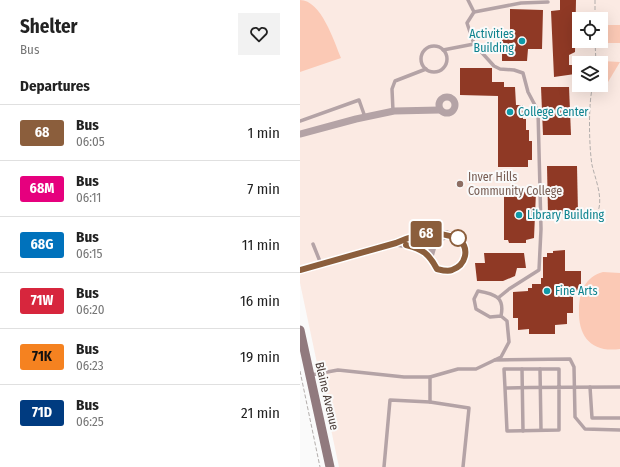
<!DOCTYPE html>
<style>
:root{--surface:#fff;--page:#f2f2f2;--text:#222;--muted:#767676;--line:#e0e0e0}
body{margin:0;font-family:"Fira Sans Condensed",sans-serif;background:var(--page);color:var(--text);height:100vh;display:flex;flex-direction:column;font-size:15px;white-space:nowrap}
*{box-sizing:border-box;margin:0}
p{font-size:13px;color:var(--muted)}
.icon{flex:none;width:22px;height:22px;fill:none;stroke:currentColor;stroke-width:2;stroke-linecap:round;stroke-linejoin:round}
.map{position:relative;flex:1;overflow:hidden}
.drawer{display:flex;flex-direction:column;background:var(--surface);width:300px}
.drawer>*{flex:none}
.badge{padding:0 8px;border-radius:3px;font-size:14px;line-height:26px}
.fabs{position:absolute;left:272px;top:12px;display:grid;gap:8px}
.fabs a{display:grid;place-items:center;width:36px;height:36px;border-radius:0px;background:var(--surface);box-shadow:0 4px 16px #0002;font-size:20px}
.map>.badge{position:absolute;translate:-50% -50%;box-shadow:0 0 0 2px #fff}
h2{padding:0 20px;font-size:15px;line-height:36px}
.round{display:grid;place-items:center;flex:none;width:42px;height:42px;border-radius:0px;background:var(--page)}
.headline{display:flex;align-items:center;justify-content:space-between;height:68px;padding:0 20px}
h1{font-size:19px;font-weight:700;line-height:30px}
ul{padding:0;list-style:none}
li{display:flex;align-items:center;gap:12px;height:56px;padding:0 20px;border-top:1px solid var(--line)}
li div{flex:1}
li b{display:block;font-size:15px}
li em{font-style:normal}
li .badge{min-width:44px;font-weight:700;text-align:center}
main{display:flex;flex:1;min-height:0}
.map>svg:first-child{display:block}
</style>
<main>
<section class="drawer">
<div class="headline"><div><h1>Shelter</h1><p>Bus</p></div><a class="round"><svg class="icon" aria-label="heart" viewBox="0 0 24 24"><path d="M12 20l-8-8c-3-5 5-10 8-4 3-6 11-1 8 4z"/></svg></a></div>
<h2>Departures</h2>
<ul>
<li><span class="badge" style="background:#8b5e3c;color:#fff">68</span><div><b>Bus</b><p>06:05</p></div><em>1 min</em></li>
<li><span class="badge" style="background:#e6007e;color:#fff">68M</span><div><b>Bus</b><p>06:11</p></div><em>7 min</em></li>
<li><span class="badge" style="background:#0072bc;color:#fff">68G</span><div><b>Bus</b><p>06:15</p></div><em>11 min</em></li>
<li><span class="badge" style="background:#d7263d;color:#fff">71W</span><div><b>Bus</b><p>06:20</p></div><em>16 min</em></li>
<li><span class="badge" style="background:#f58220;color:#111">71K</span><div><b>Bus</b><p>06:23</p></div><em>19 min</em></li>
<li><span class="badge" style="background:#003b80;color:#fff">71D</span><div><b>Bus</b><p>06:25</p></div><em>21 min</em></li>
</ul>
</section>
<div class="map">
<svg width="320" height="467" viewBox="0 0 320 467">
<rect width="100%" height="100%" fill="#fafafa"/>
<path fill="#fbeae3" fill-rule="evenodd" d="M 0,0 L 320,0 L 320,467 L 39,467 L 0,283 ZM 279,19 L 301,19 L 301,41 L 279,41 ZM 279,63 L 301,63 L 301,85 L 279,85 Z"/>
<g fill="#fbc9b5">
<path d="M 0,0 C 21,0 34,41 41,58 L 0,72 Z"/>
<rect x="301" y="25" width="19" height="18"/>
<path d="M 302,61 L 320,62 L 308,82 L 301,82 Z"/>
<path d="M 303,272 L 320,273 L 320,349 C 292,353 278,337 279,310 C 279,292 285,277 303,272 Z"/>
</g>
<g fill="#8f3925">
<path d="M 260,0 L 276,0 L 275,52 L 269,55 L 269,65 L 275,65 L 275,74 L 254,77 L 251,11 L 260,10 Z"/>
<path d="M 210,9 L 243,10 L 242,49 L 228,49 L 227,61 L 202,61 L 202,34 L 210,34 Z"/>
<path d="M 160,68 L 192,68 L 192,82 L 204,82 L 204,87 L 215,87 L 216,105 L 223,105 L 223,119 L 226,119 L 226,130 L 229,130 L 229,141 L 232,141 L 232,160 L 228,160 L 228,167 L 198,167 L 198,96 L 160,95 Z"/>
<path d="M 241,87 L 269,87 L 271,135 L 243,135 Z"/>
<path d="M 247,166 L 277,166 L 278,213 L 248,214 Z"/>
<path d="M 204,191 L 236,192 L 234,238 L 226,240 L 226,243 L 209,243 L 208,240 L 204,240 Z"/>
<path d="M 265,250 L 265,271 L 281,271 L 281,290 L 273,291 L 273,313 L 267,313 L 267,324 L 255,325 L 255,334 L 229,334 L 229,329 L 218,330 L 218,318 L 213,318 L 213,292 L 228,291 L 228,288 L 232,288 L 232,284 L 241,284 L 241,278 L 243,278 L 243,257 L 247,257 L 247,253 L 253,253 L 253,251 Z"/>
<path d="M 184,253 L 224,253 L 226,268 L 217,268 L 215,276 L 203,281 L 177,281 L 175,263 L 185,263 Z"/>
</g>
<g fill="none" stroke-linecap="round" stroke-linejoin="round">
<g stroke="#b3aeac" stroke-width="1" stroke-dasharray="4 2" stroke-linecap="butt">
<path d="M 295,0 L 295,19"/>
<path d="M 295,41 L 296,63"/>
<path d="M 282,212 L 288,219 C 292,216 298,212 299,208 C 302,194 295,178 292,165 C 289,147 288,102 293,85"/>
<path d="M 0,371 L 20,467"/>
</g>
<g stroke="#b4a3a6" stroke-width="3.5">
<path d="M 168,0 L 174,12 L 167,23 L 174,44 L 194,66 L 200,69 L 214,70 L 223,73 L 228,92 L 238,111 L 241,229 L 239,270 L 209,289 L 198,298"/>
<path d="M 174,12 L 221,3 L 248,2"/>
<circle cx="134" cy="59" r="13"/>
<path d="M 143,50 L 174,44"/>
<path d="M 93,111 L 92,89 L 95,81 L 126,69"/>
<path d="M 0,121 L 59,100 L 65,117"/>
<path d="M 13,244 L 21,264"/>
<path d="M 195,360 L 270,359 L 274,367 L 275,417 L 285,429 L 320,430"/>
<path d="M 222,369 L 223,431"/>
<path d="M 240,369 L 241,430"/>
<path d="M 11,375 L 38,370 L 104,377 L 130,377 L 158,369 L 176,369 L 201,357 L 209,342 L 207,321 L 201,316 L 190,317 L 176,309 L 174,299 L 178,291 C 195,294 205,297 201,316"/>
<path d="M 130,377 L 130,402"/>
<path d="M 290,387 L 292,418 L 320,418"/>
<path d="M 205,388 L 204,369 L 259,369 L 259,430 L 207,431 L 205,388 C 243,387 282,387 320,387"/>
<path d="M 84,467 L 90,400 L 130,402 L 169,408 L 163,467"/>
</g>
<g stroke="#b4a3a6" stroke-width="7">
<circle cx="147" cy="105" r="8"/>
<path d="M 0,134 L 56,119 L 94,111 L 140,110"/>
<path d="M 130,257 L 134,243 L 147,234"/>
<path d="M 0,270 L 96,243 C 115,235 137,229 156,237 C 159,238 161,241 163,244 C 170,254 163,266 152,270 C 148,272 141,270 137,269 L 130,257 L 116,247 L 96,243"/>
</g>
<path stroke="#917a7e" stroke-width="9" d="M 0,330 L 30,467"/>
</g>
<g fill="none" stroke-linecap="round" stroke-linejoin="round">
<g stroke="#fff" stroke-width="9">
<path id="line" d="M 0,270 L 96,243 C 113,235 132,230 150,236 C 153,236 157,237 159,239 C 170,249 166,265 152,270 C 148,272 141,270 137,269 C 129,254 123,249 106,245"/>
</g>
<use href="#line" stroke="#8b5e3c" stroke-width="6"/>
</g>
<g fill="#0f9aa8" stroke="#fafafa" stroke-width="1.5">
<circle cx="222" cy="41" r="4"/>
<circle cx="210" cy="112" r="4"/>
<circle cx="219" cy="215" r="4"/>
<circle cx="247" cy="291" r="4"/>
</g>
<circle fill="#8d6e63" stroke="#fafafa" stroke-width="1.5" cx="160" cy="184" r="4"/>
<circle fill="#fff" stroke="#8b5e3c" stroke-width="2" cx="158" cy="238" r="8"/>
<g text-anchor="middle" stroke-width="4" stroke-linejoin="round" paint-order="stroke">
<g font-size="12" fill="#0d838f" stroke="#fafafa" text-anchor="start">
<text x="214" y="38" text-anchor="end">Activities<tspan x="214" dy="14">Building</tspan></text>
<text x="218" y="116">College Center</text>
<text x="227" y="219">Library Building</text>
<text x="255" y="295">Fine Arts</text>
</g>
<g font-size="12" fill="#785e54" stroke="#fafafa" text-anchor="start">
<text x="168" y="181">Inver Hills<tspan x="168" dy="14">Community College</tspan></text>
</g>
<g font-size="12" fill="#473934" stroke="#fafafa">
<text transform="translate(27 396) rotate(77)" y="4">Blaine Avenue</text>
</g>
</g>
</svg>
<div class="fabs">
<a><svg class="icon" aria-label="locate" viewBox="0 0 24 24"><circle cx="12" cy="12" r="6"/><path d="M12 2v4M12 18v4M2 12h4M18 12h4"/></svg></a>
<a><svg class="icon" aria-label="layers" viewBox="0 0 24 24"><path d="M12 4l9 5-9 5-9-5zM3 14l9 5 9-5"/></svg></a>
</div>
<b class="badge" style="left:126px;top:234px;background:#8b5e3c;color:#fff">68</b>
</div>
</main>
